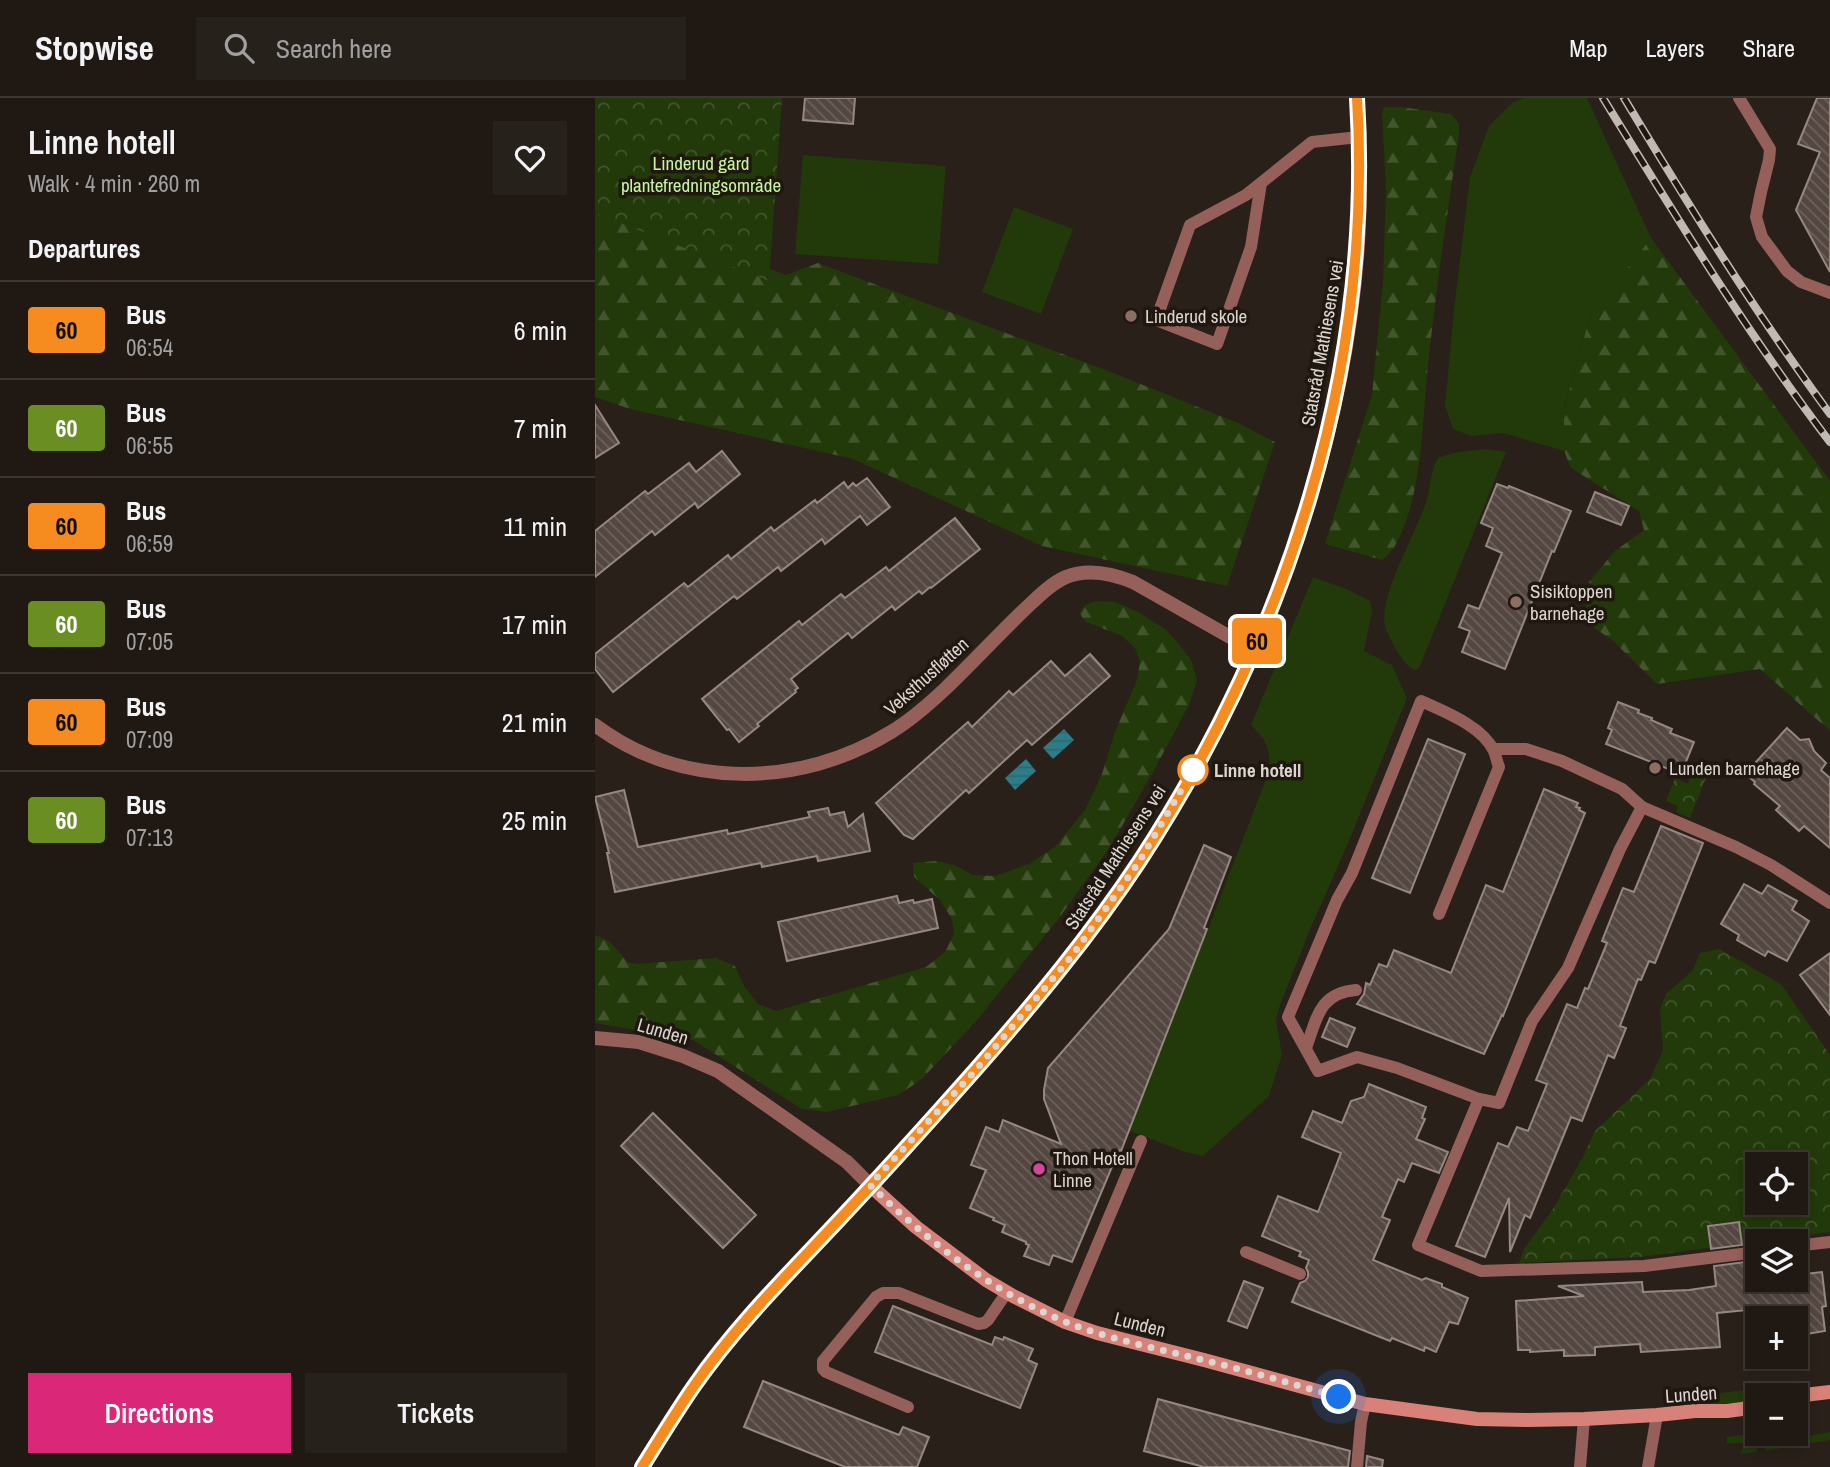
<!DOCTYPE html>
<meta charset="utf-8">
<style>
:root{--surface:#1f1813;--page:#27211c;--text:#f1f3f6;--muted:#a1a0a0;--line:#3c3733;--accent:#db2777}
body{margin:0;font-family:"Archivo Narrow",sans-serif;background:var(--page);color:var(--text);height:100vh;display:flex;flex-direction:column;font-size:26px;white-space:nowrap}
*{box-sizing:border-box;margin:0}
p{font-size:23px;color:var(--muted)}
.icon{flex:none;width:38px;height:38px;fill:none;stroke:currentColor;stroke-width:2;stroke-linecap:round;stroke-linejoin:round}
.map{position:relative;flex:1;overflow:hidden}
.details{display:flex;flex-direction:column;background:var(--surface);width:595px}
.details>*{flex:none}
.badge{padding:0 14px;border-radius:5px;font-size:24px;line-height:46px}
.controls{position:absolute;left:1150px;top:1054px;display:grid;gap:14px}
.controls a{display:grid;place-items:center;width:63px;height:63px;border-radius:0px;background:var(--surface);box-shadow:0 4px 10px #0003,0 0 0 2px var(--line);font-size:35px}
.you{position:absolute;width:35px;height:35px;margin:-18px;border:5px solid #fff;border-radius:50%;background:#1a73e8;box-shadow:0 0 0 10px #1a73e833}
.map>.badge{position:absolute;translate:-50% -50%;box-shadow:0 0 0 4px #fff}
h2{padding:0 28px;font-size:26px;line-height:63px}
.round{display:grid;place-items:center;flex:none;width:74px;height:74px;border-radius:0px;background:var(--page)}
.headline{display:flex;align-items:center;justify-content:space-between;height:119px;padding:0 28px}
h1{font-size:33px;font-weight:600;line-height:52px}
.action{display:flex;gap:14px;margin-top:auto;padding:14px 28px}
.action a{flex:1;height:80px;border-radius:0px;background:var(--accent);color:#fff;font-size:28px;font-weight:600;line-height:80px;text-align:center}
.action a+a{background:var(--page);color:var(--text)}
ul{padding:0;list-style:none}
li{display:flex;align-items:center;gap:21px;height:98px;padding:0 28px;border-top:2px solid var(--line)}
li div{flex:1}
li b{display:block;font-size:26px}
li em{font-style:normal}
li .badge{min-width:77px;font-weight:700;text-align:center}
header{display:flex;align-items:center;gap:42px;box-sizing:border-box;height:98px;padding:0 35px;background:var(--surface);border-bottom:2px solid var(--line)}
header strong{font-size:33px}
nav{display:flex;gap:38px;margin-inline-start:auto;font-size:24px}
.search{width:490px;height:63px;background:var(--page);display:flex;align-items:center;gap:18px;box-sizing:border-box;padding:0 24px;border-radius:0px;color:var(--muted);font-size:26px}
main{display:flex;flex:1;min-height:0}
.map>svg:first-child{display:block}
</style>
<header>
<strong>Stopwise</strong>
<div class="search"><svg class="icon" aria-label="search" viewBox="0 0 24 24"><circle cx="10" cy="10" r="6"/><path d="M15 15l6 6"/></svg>Search here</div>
<nav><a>Map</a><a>Layers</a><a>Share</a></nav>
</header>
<main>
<section class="details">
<div class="headline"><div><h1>Linne hotell</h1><p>Walk · 4 min · 260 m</p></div><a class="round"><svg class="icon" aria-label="heart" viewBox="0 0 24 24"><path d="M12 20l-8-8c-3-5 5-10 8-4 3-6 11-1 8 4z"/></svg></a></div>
<h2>Departures</h2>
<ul>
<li><span class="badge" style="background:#f68b1f;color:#111">60</span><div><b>Bus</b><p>06:54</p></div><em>6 min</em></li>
<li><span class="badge" style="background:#6b8e23;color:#fff">60</span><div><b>Bus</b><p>06:55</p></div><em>7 min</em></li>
<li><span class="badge" style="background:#f68b1f;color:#111">60</span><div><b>Bus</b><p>06:59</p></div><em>11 min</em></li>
<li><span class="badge" style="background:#6b8e23;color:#fff">60</span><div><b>Bus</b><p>07:05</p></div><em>17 min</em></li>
<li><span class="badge" style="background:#f68b1f;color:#111">60</span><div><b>Bus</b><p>07:09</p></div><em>21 min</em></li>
<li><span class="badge" style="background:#6b8e23;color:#fff">60</span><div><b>Bus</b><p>07:13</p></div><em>25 min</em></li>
</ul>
<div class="action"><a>Directions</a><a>Tickets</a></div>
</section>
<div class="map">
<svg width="1235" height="1369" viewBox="0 0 1235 1369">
<defs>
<pattern id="forest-firs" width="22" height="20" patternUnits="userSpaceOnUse" patternTransform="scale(1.75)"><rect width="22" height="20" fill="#22390a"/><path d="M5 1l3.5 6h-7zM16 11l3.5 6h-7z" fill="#42552d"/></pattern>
<pattern id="park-crowns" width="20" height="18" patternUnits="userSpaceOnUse" patternTransform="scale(1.75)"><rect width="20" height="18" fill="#22390a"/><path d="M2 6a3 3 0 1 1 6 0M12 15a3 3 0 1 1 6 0" fill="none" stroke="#42552d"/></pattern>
<pattern id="water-rules" width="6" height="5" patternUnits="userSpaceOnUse" patternTransform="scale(1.75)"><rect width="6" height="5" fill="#2b7d89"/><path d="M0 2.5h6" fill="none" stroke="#34656b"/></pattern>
<pattern id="building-back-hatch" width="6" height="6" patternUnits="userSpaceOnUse" patternTransform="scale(1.75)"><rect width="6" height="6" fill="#544742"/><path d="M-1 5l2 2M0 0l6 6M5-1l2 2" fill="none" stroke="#6c615c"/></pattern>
</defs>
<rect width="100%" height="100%" fill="#292019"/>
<g fill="#22390a">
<path d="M 929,0 L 992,0 L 1056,140 L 995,218 L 969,310 L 969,353 L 908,335 L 876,338 L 858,331 L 850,308 L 859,212 L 875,79 L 894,28 L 917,5 Z"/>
<path d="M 208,57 L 351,68 L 343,166 L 200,156 Z"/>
<path d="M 419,109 L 478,131 L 446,216 L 387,194 Z"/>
<path d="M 890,351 L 911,354 L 909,359 L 825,568 L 823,571 L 819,572 C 810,567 804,557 799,548 C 797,542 791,535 790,528 C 783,497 823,433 832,401 C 836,387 835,373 843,360 L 858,355 Z"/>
<path d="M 718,479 L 751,491 L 775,503 L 777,513 L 769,553 L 797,567 L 812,600 L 754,743 L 714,834 L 685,907 L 681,922 L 687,957 L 674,998 L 608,1058 L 590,1054 L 535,1033 L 675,671 C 674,647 672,644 656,627 Z"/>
<path d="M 1205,1285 L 1192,1297 L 1162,1297 L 1162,1303 L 1118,1307 L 1102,1298 Z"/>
<path d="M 1235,1334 L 1235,1342 L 1170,1353 L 1170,1348 L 1180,1344 Z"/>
<path d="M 1162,1335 L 1196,1335 L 1168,1342 L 1162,1348 L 1162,1354 L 1146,1356 L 1149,1345 L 1132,1345 L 1132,1339 Z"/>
</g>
<g fill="url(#forest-firs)">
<path d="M 789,9 L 806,9 L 856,16 L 864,26 L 864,36 C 853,110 842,184 834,258 C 828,307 829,359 816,407 C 812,422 801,455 787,462 L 730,446 L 777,297 L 788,185 L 791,90 L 787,15 Z"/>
<path d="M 0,107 L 191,177 L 223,165 L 508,271 L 643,325 L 680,344 L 632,488 L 447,448 L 258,361 L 35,311 L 0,299 Z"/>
<path d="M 1056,140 L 1235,383 L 1235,633 L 1165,571 L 1062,586 L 1017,542 L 989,523 L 994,484 L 1020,453 L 1049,432 L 1044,413 L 976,370 L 969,353 L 969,311 L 995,218 Z"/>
<path d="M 500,503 L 520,504 L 543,514 L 570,531 L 583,545 L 596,562 L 602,582 L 594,607 L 558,674 L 515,749 L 464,820 L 383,921 L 326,982 L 303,997 L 232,1014 L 207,1011 L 98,942 L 0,925 L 0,837 L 15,844 L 33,864 L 41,866 L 121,860 L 140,868 L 149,888 L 163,906 L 181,913 L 331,869 L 350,854 L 359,836 L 357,821 L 345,802 L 319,779 L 318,765 L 341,763 L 359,767 L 378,777 L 400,778 L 434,766 L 460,749 L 490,712 L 507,676 L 520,634 L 542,582 L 545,564 L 540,550 L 527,538 L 489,523 L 485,515 L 489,508 Z"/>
</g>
<g fill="url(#park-crowns)" fill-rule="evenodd">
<path d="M 0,0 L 187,0 L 174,183 L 0,115 Z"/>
<path d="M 1099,669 L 1113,675 L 1095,720 L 1081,714 L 1083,708 L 1071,703 L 1080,680 L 1093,686 Z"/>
<path d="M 1124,851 L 1186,886 L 1235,957 L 1235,1134 L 1045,1159 L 924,1165 L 929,1151 L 958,1111 L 988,1059 L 1000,1033 L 1055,981 L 1068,952 L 1065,911 L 1071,896 L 1098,872 L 1105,855 ZM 1162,1066 L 1200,1066 L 1200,1104 L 1162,1104 Z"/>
</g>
<g fill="url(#water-rules)">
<path d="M 469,631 L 479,642 L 458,661 L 448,650 Z"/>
<path d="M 431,661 L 441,673 L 420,692 L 410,680 Z"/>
</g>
<g fill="url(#building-back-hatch)" stroke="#968881" stroke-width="2">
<path d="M 210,0 L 260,0 L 258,26 L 208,22 Z"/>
<path d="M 1222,0 L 1235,0 L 1235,174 L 1201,112 L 1225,54 L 1203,46 Z"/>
<path d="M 0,307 L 24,345 L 0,360 Z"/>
<path d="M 127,353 L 145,376 L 103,410 L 100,405 L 60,437 L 57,433 L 0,479 L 0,433 L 50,393 L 53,396 L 94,365 L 101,374 Z"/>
<path d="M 272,380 L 295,409 L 272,427 L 265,418 L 230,446 L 227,441 L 186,473 L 183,469 L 142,501 L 139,498 L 18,594 L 0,571 L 0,556 L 89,485 L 93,489 L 133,457 L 136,461 L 176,429 L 179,433 L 220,402 L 222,405 L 249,384 L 253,390 L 258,385 L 261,388 Z"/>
<path d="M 902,386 L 913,390 L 914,388 L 976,413 L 959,454 L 957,453 L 910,571 L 867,554 L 875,533 L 864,529 L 873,507 L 884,511 L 907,455 L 891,448 L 898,430 L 886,425 Z"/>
<path d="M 1000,394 L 1034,408 L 1026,427 L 992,414 Z"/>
<path d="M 360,420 L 385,451 L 336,490 L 335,489 L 327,496 L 324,493 L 300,512 L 297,508 L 257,540 L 253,535 L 196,581 L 203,590 L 200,592 L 201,594 L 162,626 L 164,628 L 144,644 L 134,631 L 132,632 L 107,601 L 204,523 L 207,527 L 246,496 L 250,500 L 291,469 L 294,473 Z"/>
<path d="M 495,556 L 515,578 L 437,647 L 432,642 L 374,695 L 371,692 L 318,741 L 309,737 L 281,705 L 373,624 L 377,629 L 414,593 L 418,597 L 456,563 L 470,578 Z"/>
<path d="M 1023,604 L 1044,612 L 1043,615 L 1057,620 L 1056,622 L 1077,631 L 1075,635 L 1099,644 L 1086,676 L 1011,646 L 1017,632 L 1013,630 Z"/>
<path d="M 1192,630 L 1205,642 L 1214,641 L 1219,653 L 1231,665 L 1226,672 L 1235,680 L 1235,750 L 1209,728 L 1204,733 L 1181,712 L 1185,708 L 1159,686 L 1160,684 L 1150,676 Z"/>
<path d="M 833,641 L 870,656 L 815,795 L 777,780 Z"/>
<path d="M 949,691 L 983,705 L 981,709 L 985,710 L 984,712 L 990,715 L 908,918 L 907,917 L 889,956 L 762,906 L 769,896 L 771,885 L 775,887 L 784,866 L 792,869 L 799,852 L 856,875 L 891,787 L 908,794 Z"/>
<path d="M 29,692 L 43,749 L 132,732 L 133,736 L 215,719 L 213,714 L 233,710 L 235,717 L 249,714 L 253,729 L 268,716 L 275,753 L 223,763 L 222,758 L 167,769 L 166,765 L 20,794 L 12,755 L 14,755 L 0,699 Z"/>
<path d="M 1066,728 L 1108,745 L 1060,865 L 1054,863 L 1046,882 L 1043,881 L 1025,928 L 1031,930 L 1019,960 L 1013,957 L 987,1023 L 976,1019 L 935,1120 L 930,1117 L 915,1154 L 914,1100 L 890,1159 L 861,1148 L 903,1045 L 913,1049 L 922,1029 L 933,1033 L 952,986 L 941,982 L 972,906 L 982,910 L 990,890 L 993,891 L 1012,845 L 1007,843 L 1028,790 L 1039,794 Z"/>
<path d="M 609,747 L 636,759 L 609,830 L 612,831 L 526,1053 L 524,1052 L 477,1164 L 458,1157 L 454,1167 L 429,1158 L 434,1147 L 431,1146 L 431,1144 L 407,1134 L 410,1127 L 398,1122 L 399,1120 L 375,1110 L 391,1072 L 376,1067 L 391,1029 L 404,1034 L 408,1022 L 466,1046 L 449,1001 L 449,992 L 453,970 L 574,831 Z"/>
<path d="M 1149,786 L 1167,796 L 1173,787 L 1202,803 L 1197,812 L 1214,823 L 1192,863 L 1173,853 L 1170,858 L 1142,842 L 1144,837 L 1126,826 Z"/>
<path d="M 302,798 L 304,805 L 318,802 L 319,805 L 337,801 L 343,830 L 192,863 L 183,824 Z"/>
<path d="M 1235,855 L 1235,917 L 1205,877 Z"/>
<path d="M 735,920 L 760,930 L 752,949 L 727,939 Z"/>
<path d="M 774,986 L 831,1009 L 827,1020 L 830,1021 L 821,1041 L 853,1054 L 844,1075 L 817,1065 L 809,1084 L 803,1081 L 787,1119 L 795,1122 L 778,1162 L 827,1182 L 831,1180 L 847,1186 L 847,1189 L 873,1200 L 863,1226 L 854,1224 L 841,1254 L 830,1249 L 829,1253 L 797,1240 L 795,1243 L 697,1204 L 705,1185 L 710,1183 L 713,1179 L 713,1174 L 711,1170 L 714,1162 L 704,1158 L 706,1154 L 667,1138 L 683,1098 L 723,1114 L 746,1055 L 707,1039 L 718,1013 L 747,1025 L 756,1003 L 769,999 Z"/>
<path d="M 58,1015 L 161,1117 L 128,1150 L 26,1048 Z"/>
<path d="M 1144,1124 L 1147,1147 L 1116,1151 L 1113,1128 Z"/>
<path d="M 1150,1164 L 1153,1181 L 1200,1181 L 1200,1177 L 1227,1174 L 1231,1208 L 1227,1209 L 1230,1233 L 1205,1237 L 1204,1230 L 1200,1231 L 1200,1220 L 1162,1220 L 1162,1236 L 1156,1237 L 1152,1212 L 1122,1215 L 1125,1249 L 1046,1254 L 1045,1246 L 1000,1249 L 1000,1257 L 969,1258 L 969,1252 L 935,1254 L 935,1252 L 923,1252 L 921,1203 L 989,1198 L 963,1188 L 1047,1184 L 1048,1194 L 1094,1192 L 1121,1188 L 1119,1168 Z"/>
<path d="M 649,1183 L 668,1190 L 652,1230 L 633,1223 Z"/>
<path d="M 298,1208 L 397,1247 L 400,1239 L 408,1242 L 409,1239 L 438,1251 L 433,1262 L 442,1266 L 425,1310 L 280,1254 Z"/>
<path d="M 168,1283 L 304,1337 L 308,1329 L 334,1339 L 322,1369 L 250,1369 L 149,1329 Z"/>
<path d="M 563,1301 L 755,1353 L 753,1369 L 609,1369 L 549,1353 Z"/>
<path d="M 772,1358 L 788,1362 L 787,1369 L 771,1369 Z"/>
</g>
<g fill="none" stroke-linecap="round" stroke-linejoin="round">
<g stroke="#956059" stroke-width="12">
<path d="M 1144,0 L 1175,51 L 1174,62 L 1166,94 L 1161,119 L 1167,139 L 1192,173 L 1206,184 L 1235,195"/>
<path d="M 666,85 L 656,149 L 622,246 L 561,222 L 595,127 L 651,97 L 717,44 L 764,39"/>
<path d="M 898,651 L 931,651 L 967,663 L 1027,691 L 1047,709 L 1141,749 L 1176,767 L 1235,805"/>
<path d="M 1047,709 L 1025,751 L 973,870 L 937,923 L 904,1005 L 884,1001 L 823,1147 L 886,1173 L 1049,1168 L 1162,1154"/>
<path d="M 844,816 L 904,669 C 902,664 901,658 899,653 C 887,628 850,614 826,603 L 757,775 L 742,802 L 693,919 L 723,973 L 762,959 L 802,970 L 884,1001"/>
<path d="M 711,950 C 722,920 724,895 761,892"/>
<path d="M 1200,1148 L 1235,1144"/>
<path d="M 651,1154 L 705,1176"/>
<path d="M 470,1224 L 546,1043"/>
<path d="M 313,1309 L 231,1274 L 228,1271 L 228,1263 L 281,1199 L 288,1195 L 304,1195 L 383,1226 L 389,1225 L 393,1222 L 412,1194"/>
<path d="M 762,1369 L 766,1324 L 770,1306"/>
<path d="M 985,1369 L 989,1321"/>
<path d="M 1053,1369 L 1062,1317"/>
</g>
<g stroke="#956059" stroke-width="14">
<path d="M 0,627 C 87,692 205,690 296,634 C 316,622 333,607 350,591 C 377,565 402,538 429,512 C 442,500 455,486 471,479 C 493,470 516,475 538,484 L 658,552"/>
<path d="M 0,940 L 44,944 L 88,958 L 123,973 L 252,1064 L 275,1087"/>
</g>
<g stroke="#d88178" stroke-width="14">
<path d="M 275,1087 L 321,1129 L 391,1182 L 418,1198 L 470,1224 L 502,1235 L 609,1262 L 770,1306 L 882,1321 L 933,1322 L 989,1321 L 1062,1317 L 1100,1313 L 1132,1313 L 1162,1309"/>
<path d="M 1200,1301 L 1209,1297 L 1235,1294"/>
<path d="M 48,1369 C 64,1342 81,1314 99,1288 C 139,1231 188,1181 235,1131 C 284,1078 333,1025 381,971 C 439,905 496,838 544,764 C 662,582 749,362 763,144 C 766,96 765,48 762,0"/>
</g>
<g stroke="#c0b9b4" stroke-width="8">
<g id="rail">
<path d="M 1008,0 C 1080,117 1152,235 1235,344"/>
<path d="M 1029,0 C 1094,108 1160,214 1235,316"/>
</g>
</g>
<use href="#rail" stroke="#201710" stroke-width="5" stroke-dasharray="16" stroke-linecap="butt"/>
</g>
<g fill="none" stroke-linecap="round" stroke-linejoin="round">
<g stroke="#fff" stroke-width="16">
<path id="line" d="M 47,1369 C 64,1342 81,1314 99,1288 C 140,1229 192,1177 241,1125 C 288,1075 335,1023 381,971 C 439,905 495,838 544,764 C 692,538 779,271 762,0"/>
</g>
<use href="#line" stroke="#f68b1f" stroke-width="10"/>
<path stroke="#dcd6d1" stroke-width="7" stroke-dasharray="0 12.6" d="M 598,672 L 544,764 L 477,858 L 380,973 L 275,1087 C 332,1142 397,1194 471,1224 C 513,1241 560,1250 604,1261 C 651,1272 697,1286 744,1299"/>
</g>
<g fill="#8d6e63" stroke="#201710" stroke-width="2.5">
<circle cx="536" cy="218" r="7"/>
<circle cx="921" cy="504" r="7"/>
<circle cx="1060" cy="670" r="7"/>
</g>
<circle fill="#fff" stroke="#f68b1f" stroke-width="3.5" cx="598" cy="672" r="14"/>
<circle fill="#d1479c" stroke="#201710" stroke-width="2.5" cx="444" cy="1071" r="7"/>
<g text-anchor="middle" stroke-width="7" stroke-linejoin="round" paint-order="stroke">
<g font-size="19" fill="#c4f79b" stroke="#201710">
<text x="106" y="72">Linderud gård<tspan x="106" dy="22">plantefredningsområde</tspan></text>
</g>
<g font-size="19" fill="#dcd6d1" stroke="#201710" text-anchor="start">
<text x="550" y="225">Linderud skole</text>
<text x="935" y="500">Sisiktoppen<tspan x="935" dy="22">barnehage</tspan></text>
<text x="1074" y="677">Lunden barnehage</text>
<text x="458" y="1067">Thon Hotell<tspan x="458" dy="22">Linne</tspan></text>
</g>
<g font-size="19" fill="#dcd6d1" stroke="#201710">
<text transform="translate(727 245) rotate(-80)" y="7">Statsråd Mathiesens vei</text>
<text transform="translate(331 578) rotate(-42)" y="7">Veksthusfløtten</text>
<text transform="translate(520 759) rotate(-57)" y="7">Statsråd Mathiesens vei</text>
<text transform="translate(68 933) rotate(16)" y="7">Lunden</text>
<text transform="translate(545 1226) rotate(14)" y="7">Lunden</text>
<text transform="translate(1096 1296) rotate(-4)" y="7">Lunden</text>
</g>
<g font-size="19" font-weight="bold" fill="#dcd6d1" stroke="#201710" text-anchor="start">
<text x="619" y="679">Linne hotell</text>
</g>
</g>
</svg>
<div class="controls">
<a><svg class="icon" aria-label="locate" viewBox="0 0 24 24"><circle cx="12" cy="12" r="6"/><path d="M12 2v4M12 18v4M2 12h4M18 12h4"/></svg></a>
<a><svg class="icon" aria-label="layers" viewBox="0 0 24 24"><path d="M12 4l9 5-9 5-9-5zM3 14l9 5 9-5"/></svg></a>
<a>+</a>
<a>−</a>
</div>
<div class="you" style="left:744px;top:1299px"></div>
<b class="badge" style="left:662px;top:543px;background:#f68b1f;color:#111">60</b>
</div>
</main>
